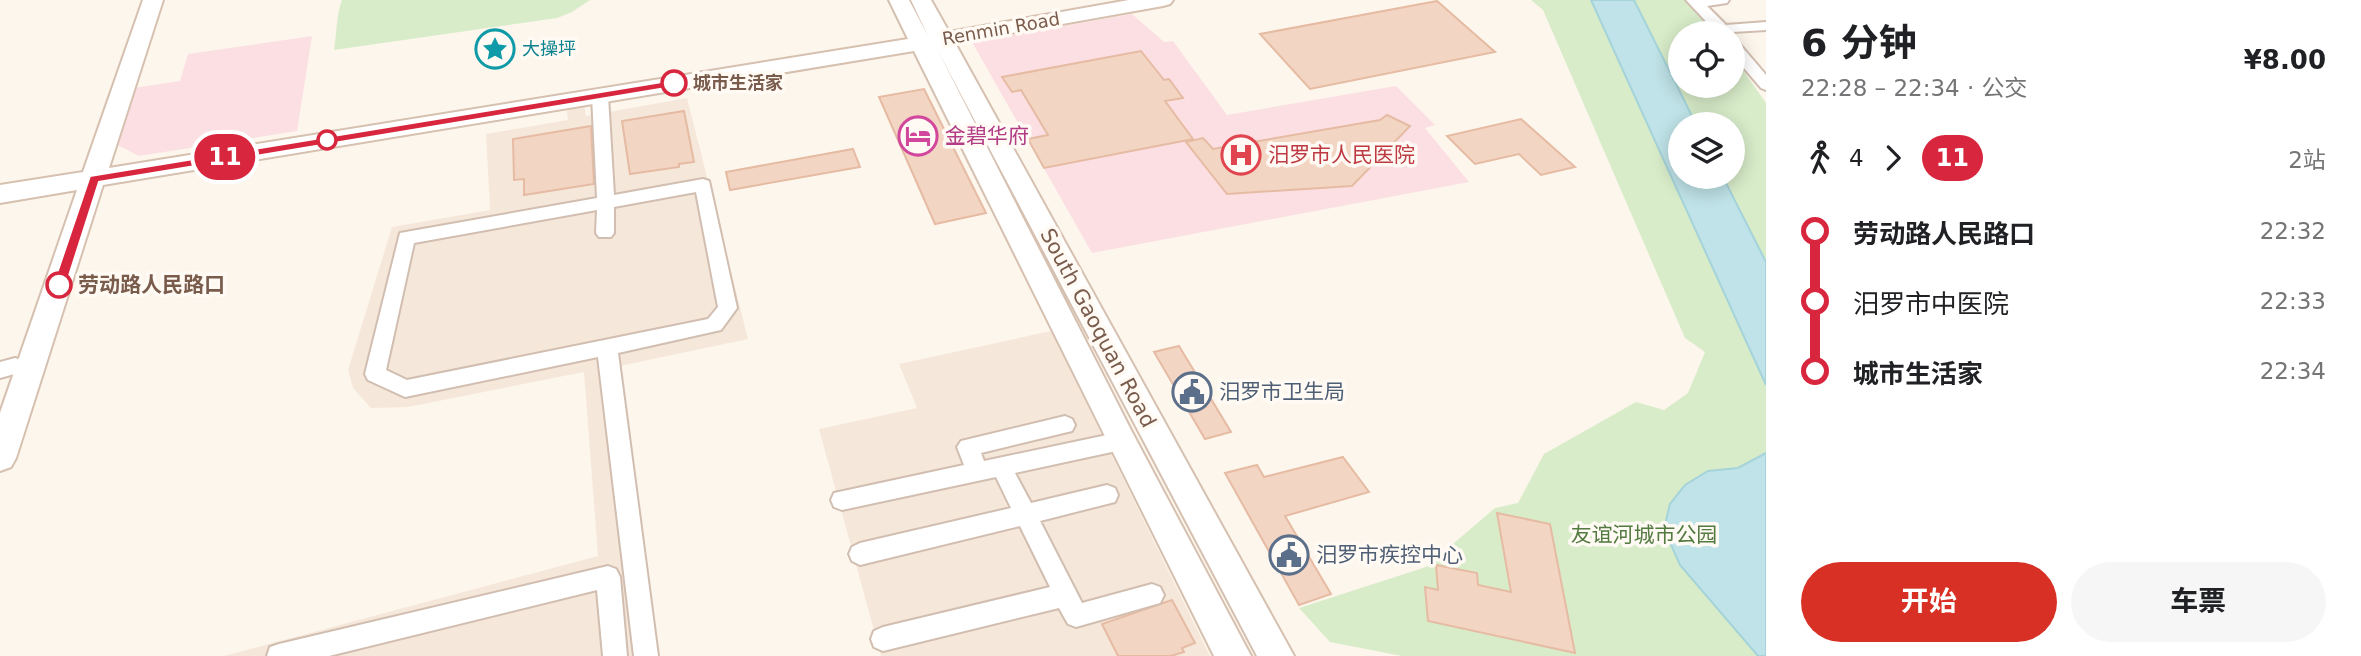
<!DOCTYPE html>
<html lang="zh">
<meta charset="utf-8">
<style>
:root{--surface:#fff;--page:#f6f6f6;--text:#202124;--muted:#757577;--accent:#d93025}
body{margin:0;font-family:"DejaVu Sans","Noto Sans SC",sans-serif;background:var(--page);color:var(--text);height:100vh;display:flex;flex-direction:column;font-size:26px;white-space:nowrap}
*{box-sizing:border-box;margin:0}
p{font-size:23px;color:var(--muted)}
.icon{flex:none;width:38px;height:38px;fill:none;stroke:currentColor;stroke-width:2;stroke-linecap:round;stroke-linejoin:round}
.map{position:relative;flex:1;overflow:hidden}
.side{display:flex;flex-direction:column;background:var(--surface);width:595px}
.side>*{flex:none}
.badge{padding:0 14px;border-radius:23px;font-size:24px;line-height:46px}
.fabs{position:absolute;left:1668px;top:21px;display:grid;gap:14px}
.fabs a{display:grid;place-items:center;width:77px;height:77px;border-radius:50%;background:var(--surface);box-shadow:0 4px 18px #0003;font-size:35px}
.map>.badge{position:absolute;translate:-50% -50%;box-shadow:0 0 0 4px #fff}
.legs{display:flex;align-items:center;gap:10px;height:77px;padding:0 35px;font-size:23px}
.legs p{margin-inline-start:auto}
.headline{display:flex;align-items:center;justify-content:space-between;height:119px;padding:0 35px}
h1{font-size:38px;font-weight:700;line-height:52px}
.button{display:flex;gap:14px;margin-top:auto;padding:14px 35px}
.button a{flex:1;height:80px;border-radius:42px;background:var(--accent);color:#fff;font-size:28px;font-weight:700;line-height:80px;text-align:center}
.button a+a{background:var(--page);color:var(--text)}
ul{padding:0 35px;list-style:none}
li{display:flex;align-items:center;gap:24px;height:70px;font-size:26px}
li i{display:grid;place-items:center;width:10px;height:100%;margin:0 9px;background:currentColor}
li i::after{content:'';width:18px;height:18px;margin:-9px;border:5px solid;border-radius:50%;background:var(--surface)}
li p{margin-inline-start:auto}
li:first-child i{background:linear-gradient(#0000 50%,currentColor 0)}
li:last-child i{background:linear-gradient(currentColor 50%,#0000 0)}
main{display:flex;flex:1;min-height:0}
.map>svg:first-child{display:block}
</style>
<main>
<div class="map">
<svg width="1766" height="656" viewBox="0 0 1766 656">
<rect width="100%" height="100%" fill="#fdf6ec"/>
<g fill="#f5e8da">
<path d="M 583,98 L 586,116 L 687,98 L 748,339 L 615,367 L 645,656 L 224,656 L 598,556 L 584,372 L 408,407 L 371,408 L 353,388 L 348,370 L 392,227 L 490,210 L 486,134 L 568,120 L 566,101 Z"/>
<path d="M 1051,331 L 1210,656 L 881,656 L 819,429 L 917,408 L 899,364 Z"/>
</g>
<g fill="#fbdfe3">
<path d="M 1132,14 L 1164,42 L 1173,41 L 1227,115 L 1396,86 L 1435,125 L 1425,128 L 1469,182 L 1092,253 L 972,42 Z"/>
<path d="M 312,36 L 297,131 L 139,156 L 110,141 L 127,89 L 180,81 L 188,54 Z"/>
</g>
<g fill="#d8ecc9" fill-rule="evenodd">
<path d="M 342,0 L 590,0 L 572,12 L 557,18 L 334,50 C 337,32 336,16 342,0 Z"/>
<path d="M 1531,0 L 1685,0 L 1715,33 L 1680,33 L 1680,86 L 1732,86 L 1733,56 L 1766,103 L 1766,656 L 1402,656 L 1330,642 L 1299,608 L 1426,567 L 1495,508 L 1518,503 L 1544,454 L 1636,402 L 1664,410 L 1688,393 L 1705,352 L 1685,338 L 1543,10 ZM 1680,124 L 1732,124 L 1732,177 L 1680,177 Z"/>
</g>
<g fill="#bfe3e8" stroke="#a5d3da" stroke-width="2">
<path d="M 1591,0 L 1634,0 L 1696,124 L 1680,124 L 1680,177 L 1723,177 L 1766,262 L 1766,385 Z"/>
<path d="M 1766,453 L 1766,656 L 1758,656 L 1680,565 L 1664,529 L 1670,504 L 1685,485 L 1708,471 L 1738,468 Z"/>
</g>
<g fill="#f3d5c3" stroke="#e6bba3" stroke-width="2">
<path d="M 1437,1 L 1495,52 L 1310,89 L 1260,34 Z"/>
<path d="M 1141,51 L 1164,80 L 1169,79 L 1183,98 L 1165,101 L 1193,139 L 1044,168 L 1028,139 L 1048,135 L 1021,90 L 1012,92 L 1002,77 Z"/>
<path d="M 924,89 L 986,213 L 935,224 L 879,97 Z"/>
<path d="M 684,111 L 694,162 L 679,164 L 679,167 L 630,174 L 622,121 Z"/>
<path d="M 1387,115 L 1410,126 L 1352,186 L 1227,194 L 1186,142 L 1203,138 L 1213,149 L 1380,120 Z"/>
<path d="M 1521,119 L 1575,167 L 1541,175 L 1519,154 L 1475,164 L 1447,136 Z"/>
<path d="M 591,126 L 594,184 L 524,195 L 524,179 L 514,180 L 513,139 Z"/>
<path d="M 853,149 L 860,167 L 730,190 L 726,172 Z"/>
<path d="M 1179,346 L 1231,432 L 1205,439 L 1154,352 Z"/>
<path d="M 1343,457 L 1369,492 L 1285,516 L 1331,594 L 1299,605 L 1225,473 L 1257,465 L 1264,477 Z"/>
<path d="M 1497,513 L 1550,524 L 1575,653 L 1428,621 L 1425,587 L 1438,590 L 1436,565 L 1477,573 L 1478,585 L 1511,592 Z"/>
<path d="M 1172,600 L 1195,643 L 1182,648 L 1184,652 L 1171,656 L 1118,656 L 1102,624 Z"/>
</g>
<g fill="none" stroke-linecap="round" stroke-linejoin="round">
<g stroke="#d1beb0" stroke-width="4">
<g id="street">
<path d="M 1686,0 L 1729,0 L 1727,3 L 1707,6 L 1726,25 L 1766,22 L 1766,30 L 1717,33 Z"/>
<path d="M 1732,40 L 1737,41 L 1766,75 L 1766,90 L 1761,88 L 1732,54 Z"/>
<path d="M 600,91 L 608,96 L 614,195 L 703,179 L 709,181 L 737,308 L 721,330 L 618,353 L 658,656 L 634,656 L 598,357 L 405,397 L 368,380 L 365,374 L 400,233 L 597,198 L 592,96 ZM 696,192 L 718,307 L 708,319 L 407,380 L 386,370 L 414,243 L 597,210 L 596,233 L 599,237 L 611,237 L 614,233 L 614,207 Z"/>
<path d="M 15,358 L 22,360 L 25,366 L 22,372 L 0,378 L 0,362 Z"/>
<path d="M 1065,416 L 1072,419 L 1075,425 L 1072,431 L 981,453 L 984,461 L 1121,432 L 1128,435 L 1132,441 L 1128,447 L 1121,450 L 1015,473 L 1031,503 L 1107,485 L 1115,488 L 1118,495 L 1115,502 L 1040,521 L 1082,603 L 1152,584 L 1160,587 L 1164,595 L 1160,603 L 1076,627 L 1068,624 L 1059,608 L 883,651 L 874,647 L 871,639 L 874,631 L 883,627 L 1050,587 L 1020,526 L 860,565 L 852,561 L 849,554 L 852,547 L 860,543 L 1011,508 L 996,477 L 842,510 L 834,507 L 831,500 L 834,493 L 964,465 L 957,447 L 961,441 Z"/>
<path d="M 608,566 L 616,569 L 620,577 L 627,656 L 603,656 L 597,590 L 329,656 L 267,656 L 270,647 L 279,644 Z"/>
</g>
</g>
<g stroke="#d6c0b0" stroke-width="4">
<path id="secondary" d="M 143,0 L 163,0 L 109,168 L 908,39 L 889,0 L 909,0 L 928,36 L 911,0 L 931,0 L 949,32 L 1129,0 L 1173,0 L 1170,4 L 1163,6 L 955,43 L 1294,656 L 1257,656 L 936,47 L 1132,432 L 1251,656 L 1214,656 L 914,51 L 103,185 L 16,458 L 11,467 L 0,471 L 0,413 L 77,190 L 0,203 L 0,185 L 83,172 Z"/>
</g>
<use href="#street" fill="#fff" fill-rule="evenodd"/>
<use href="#secondary" fill="#fff" fill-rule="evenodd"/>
</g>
<path fill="#d7263d" stroke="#fff" stroke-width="2" d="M 674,80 L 678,81 L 678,86 L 99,182 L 66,285 L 59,290 L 53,285 L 90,176 Z"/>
<defs>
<g id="sight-ring" transform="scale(2.0125)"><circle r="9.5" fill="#fffaf3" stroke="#0f9aa8" stroke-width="1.5"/><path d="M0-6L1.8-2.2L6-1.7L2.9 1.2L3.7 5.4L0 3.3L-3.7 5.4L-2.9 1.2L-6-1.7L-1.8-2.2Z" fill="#0f9aa8"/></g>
<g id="hotel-ring" transform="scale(2.0125)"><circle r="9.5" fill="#fffaf3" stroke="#d1479c" stroke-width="1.5"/><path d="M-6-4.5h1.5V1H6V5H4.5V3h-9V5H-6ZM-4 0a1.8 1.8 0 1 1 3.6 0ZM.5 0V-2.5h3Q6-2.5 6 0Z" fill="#d1479c"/></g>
<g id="hospital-ring" transform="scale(2.0125)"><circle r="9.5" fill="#fffaf3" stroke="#e0444e" stroke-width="1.5"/><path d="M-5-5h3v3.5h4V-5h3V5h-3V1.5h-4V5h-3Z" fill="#e0444e"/></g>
<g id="civic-ring" transform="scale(2.0125)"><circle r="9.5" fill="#fffaf3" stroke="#5c6f8a" stroke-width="1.5"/><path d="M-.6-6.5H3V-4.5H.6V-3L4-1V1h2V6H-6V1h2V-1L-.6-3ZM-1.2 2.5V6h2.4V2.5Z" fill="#5c6f8a"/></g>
</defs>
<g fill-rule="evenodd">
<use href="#sight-ring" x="495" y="49"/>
<use href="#hotel-ring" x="918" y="136"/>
<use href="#hospital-ring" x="1241" y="155"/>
<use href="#civic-ring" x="1192" y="392"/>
<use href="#civic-ring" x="1289" y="555"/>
</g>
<g fill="#fff" stroke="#d7263d" stroke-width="3.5">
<circle cx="674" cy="83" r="12"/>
<circle cx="327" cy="140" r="9"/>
<circle cx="59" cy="285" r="12"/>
</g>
<g text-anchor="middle" stroke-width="7" stroke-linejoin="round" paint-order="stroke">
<g font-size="18" fill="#7a5c4d" stroke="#fffaf3">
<text transform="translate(1001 29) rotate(-10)" y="6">Renmin Road</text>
</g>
<g font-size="18" fill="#0d838f" stroke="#fffaf3" text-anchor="start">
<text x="522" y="55">大操坪</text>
</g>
<g font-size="18" font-weight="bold" fill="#7a5c4d" stroke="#fffaf3" text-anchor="start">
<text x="693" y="89">城市生活家</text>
</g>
<g font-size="21" fill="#b23c85" stroke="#fffaf3" text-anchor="start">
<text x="945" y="143">金碧华府</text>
</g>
<g font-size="21" fill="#be3a42" stroke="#fffaf3" text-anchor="start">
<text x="1268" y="162">汨罗市人民医院</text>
</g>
<g font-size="21" font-weight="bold" fill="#7a5c4d" stroke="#fffaf3" text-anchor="start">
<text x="78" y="292">劳动路人民路口</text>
</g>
<g font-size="21" fill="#7a5c4d" stroke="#fffaf3">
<text transform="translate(1098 328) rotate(62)" y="7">South Gaoquan Road</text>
</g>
<g font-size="21" fill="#4e5e75" stroke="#fffaf3" text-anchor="start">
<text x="1219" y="399">汨罗市卫生局</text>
<text x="1316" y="562">汨罗市疾控中心</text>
</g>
<g font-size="21" fill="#537a41" stroke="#fffaf3">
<text x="1644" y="542">友谊河城市公园</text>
</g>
</g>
</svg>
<div class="fabs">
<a><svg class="icon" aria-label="locate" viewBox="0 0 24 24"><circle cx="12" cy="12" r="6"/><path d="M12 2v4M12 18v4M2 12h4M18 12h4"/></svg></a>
<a><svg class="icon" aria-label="layers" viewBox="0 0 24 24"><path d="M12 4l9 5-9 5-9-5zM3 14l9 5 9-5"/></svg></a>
</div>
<b class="badge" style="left:225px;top:157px;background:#d7263d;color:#fff">11</b>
</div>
<section class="side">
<div class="headline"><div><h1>6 分钟</h1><p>22:28 – 22:34 · 公交</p></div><b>¥8.00</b></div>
<div class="legs"><svg class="icon" aria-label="walk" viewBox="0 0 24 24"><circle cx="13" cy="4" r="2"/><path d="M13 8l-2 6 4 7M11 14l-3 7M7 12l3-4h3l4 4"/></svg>4<svg class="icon" aria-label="forward" viewBox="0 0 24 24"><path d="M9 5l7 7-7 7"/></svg><b class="badge" style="background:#d7263d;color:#fff">11</b><p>2站</p></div>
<ul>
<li><i style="color:#d7263d"></i><b>劳动路人民路口</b><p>22:32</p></li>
<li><i style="color:#d7263d"></i><span>汨罗市中医院</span><p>22:33</p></li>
<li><i style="color:#d7263d"></i><b>城市生活家</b><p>22:34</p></li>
</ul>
<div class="button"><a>开始</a><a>车票</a></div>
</section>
</main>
